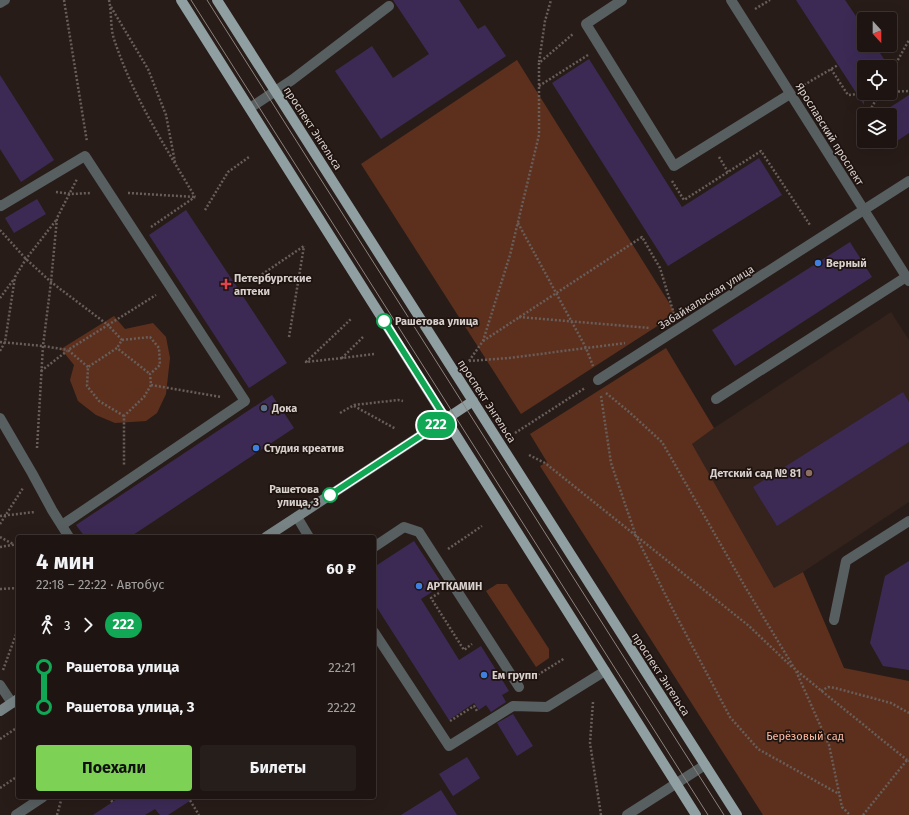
<!DOCTYPE html>
<html lang="ru">
<meta charset="utf-8">
<style>
:root{--surface:#1e1512;--page:#261e1b;--text:#f1f3f6;--muted:#a19f9f;--line:#3c3432;--accent:#7dd154}
body{margin:0;font-family:"Fira Sans",sans-serif;background:var(--page);color:var(--text);height:100vh;display:flex;flex-direction:column;font-size:15px;white-space:nowrap}
*{box-sizing:border-box;margin:0}
p{font-size:13px;color:var(--muted)}
.icon{flex:none;width:22px;height:22px;fill:none;stroke:currentColor;stroke-width:2;stroke-linecap:round;stroke-linejoin:round}
.map{position:relative;flex:1;overflow:hidden}
.details{position:absolute;left:16px;top:535px;width:360px;height:264px;display:flex;flex-direction:column;background:var(--surface);border-radius:4px;box-shadow:0 4px 16px #0002,0 0 0 1px var(--line)}
.details>*{flex:none}
.badge{padding:0 8px;border-radius:13px;font-size:14px;line-height:26px}
.needle{width:26px;rotate:159deg}
.tools{position:absolute;left:857px;top:12px;display:grid;gap:8px}
.tools a{display:grid;place-items:center;width:40px;height:40px;border-radius:4px;background:var(--surface);box-shadow:0 4px 16px #0002,0 0 0 1px var(--line);font-size:20px}
.map>.badge{position:absolute;translate:-50% -50%;box-shadow:0 0 0 2px #fff}
.legs{display:flex;align-items:center;gap:6px;height:44px;padding:0 20px;font-size:13px}
.legs p{margin-inline-start:auto}
.overview{display:flex;align-items:center;justify-content:space-between;height:68px;padding:0 20px}
h1{font-size:22px;font-weight:700;line-height:30px}
.cta{display:flex;gap:8px;margin-top:auto;padding:8px 20px}
.cta a{flex:1;height:46px;border-radius:4px;background:var(--accent);color:#111;font-size:16px;font-weight:700;line-height:46px;text-align:center}
.cta a+a{background:var(--page);color:var(--text)}
ul{padding:0 20px;list-style:none}
li{display:flex;align-items:center;gap:14px;height:40px;font-size:15px}
li i{display:grid;place-items:center;width:6px;height:100%;margin:0 5px;background:currentColor}
li i::after{content:'';width:10px;height:10px;margin:-5px;border:3px solid;border-radius:50%;background:var(--surface)}
li p{margin-inline-start:auto}
li:first-child i{background:linear-gradient(#0000 50%,currentColor 0)}
li:last-child i{background:linear-gradient(currentColor 50%,#0000 0)}
.map>svg:first-child{display:block}
</style>
<div class="map">
<svg width="909" height="815" viewBox="0 0 909 815">
<rect width="100%" height="100%" fill="#281c18"/>
<path fill="#34221c" d="M 891,312 L 909,340 L 909,502 L 803,572 L 774,589 L 691,443 Z"/>
<g fill="#5d301e">
<path d="M 517,60 L 676,314 L 521,414 L 361,164 Z"/>
<path d="M 114,316 L 125,329 L 153,323 L 166,337 L 170,358 L 166,394 L 157,413 L 146,421 L 115,423 L 96,415 L 78,401 L 70,380 L 74,365 L 61,349 Z"/>
<path d="M 666,348 L 714,428 L 692,444 L 774,588 L 803,572 L 844,668 L 909,681 L 909,815 L 763,815 L 540,466 L 547,462 L 530,434 Z"/>
<path d="M 497,584 L 507,584 L 549,649 L 549,658 L 536,667 L 486,591 Z"/>
</g>
<g fill="#3c2a55">
<path d="M 393,0 L 459,0 L 478,29 L 485,25 L 506,56 L 381,139 L 335,71 L 372,46 L 393,78 L 429,54 Z"/>
<path d="M 796,0 L 845,0 L 864,28 L 864,45 L 875,45 L 889,67 L 864,67 L 864,105 Z"/>
<path d="M 589,59 L 682,207 L 759,158 L 782,195 L 668,266 L 552,83 Z"/>
<path d="M 0,75 L 54,160 L 21,182 L 0,149 Z"/>
<path d="M 909,95 L 909,133 L 891,145 L 889,141 L 890,141 L 890,115 L 878,115 Z"/>
<path d="M 37,199 L 46,214 L 14,233 L 5,218 Z"/>
<path d="M 186,210 L 287,363 L 249,388 L 149,235 Z"/>
<path d="M 850,242 L 872,277 L 735,366 L 712,330 Z"/>
<path d="M 903,392 L 909,402 L 909,442 L 777,526 L 753,487 Z"/>
<path d="M 272,395 L 294,428 L 130,537 L 85,537 L 76,525 Z"/>
<path d="M 414,541 L 443,585 L 421,599 L 459,660 L 481,646 L 509,691 L 502,695 L 506,702 L 491,712 L 486,705 L 479,710 L 474,703 L 449,720 L 374,603 L 374,567 Z"/>
<path d="M 909,561 L 909,670 L 883,666 L 870,643 L 885,576 Z"/>
<path d="M 513,714 L 533,746 L 517,756 L 497,723 Z"/>
<path d="M 467,757 L 480,778 L 453,796 L 439,774 Z"/>
<path d="M 441,790 L 457,815 L 401,815 Z"/>
<path d="M 120,797 L 196,797 L 168,815 L 160,815 L 155,809 L 145,815 L 93,815 Z"/>
</g>
<g fill="none" stroke-linecap="round" stroke-linejoin="round">
<g stroke="#685e5a" stroke-width="2.5" stroke-dasharray="2 2" stroke-linecap="butt">
<path d="M 64,0 L 87,142"/>
<path d="M 109,0 C 112,13 110,27 114,39 C 133,97 165,146 195,197"/>
<path d="M 111,7 L 148,69 L 166,115 L 175,162"/>
<path d="M 755,9 L 770,0"/>
<path d="M 539,62 L 545,21 L 551,0"/>
<path d="M 831,69 L 848,95 L 870,93"/>
<path d="M 890,74 L 909,40"/>
<path d="M 804,85 L 838,65"/>
<path d="M 539,86 L 588,55"/>
<path d="M 890,92 L 909,91"/>
<path d="M 869,115 L 869,112 L 880,93"/>
<path d="M 719,157 L 728,172"/>
<path d="M 672,181 L 684,200 L 761,151 L 810,225"/>
<path d="M 56,192 L 71,194 L 91,193"/>
<path d="M 128,193 L 195,197"/>
<path d="M 205,210 L 228,172 L 249,157"/>
<path d="M 518,223 L 586,348 L 593,366"/>
<path d="M 151,227 L 195,197"/>
<path d="M 0,230 L 26,259 L 51,282 L 108,325 L 156,295"/>
<path d="M 252,281 L 304,246"/>
<path d="M 0,298 L 14,279"/>
<path d="M 519,317 L 650,328"/>
<path d="M 289,337 L 304,246"/>
<path d="M 363,337 L 342,358 L 374,354"/>
<path d="M 122,340 L 150,337 L 159,348 L 160,365 L 150,374 L 151,385 L 144,397 L 124,416 L 124,465"/>
<path d="M 483,341 L 642,237 L 660,268 L 674,314"/>
<path d="M 0,342 L 43,346 L 68,350"/>
<path d="M 0,351 L 5,342 L 15,277 L 26,259 L 57,219"/>
<path d="M 342,358 L 306,362 L 352,318"/>
<path d="M 469,361 L 483,341 L 510,255 L 539,135 L 539,63 L 573,34"/>
<path d="M 469,361 L 509,358 L 625,343"/>
<path d="M 88,367 L 68,350 L 108,325 L 122,340 L 117,348"/>
<path d="M 41,371 L 67,351"/>
<path d="M 151,385 L 221,397"/>
<path d="M 606,393 L 628,411 L 662,442 L 744,585 L 796,671 L 829,745 L 842,807 L 850,815"/>
<path d="M 601,396 L 611,463 L 636,536 L 671,606 L 730,717 L 758,749 L 839,794"/>
<path d="M 354,406 L 396,429"/>
<path d="M 340,413 L 354,405 L 398,400 L 403,401"/>
<path d="M 124,416 L 99,401 L 87,386 L 88,367 L 117,348 L 150,374"/>
<path d="M 515,433 L 585,388"/>
<path d="M 37,448 L 43,346 L 51,282 L 57,218 L 77,179"/>
<path d="M 529,455 L 545,463 L 749,626 L 793,668"/>
<path d="M 0,516 L 35,512"/>
<path d="M 0,524 L 23,488"/>
<path d="M 0,537 L 13,544"/>
<path d="M 0,547 L 18,544"/>
<path d="M 448,549 L 482,526"/>
<path d="M 0,589 L 18,588"/>
<path d="M 439,593 L 431,598 L 464,650 L 472,644"/>
<path d="M 3,670 L 18,629"/>
<path d="M 797,671 L 907,760 L 909,760"/>
<path d="M 531,679 L 565,658"/>
<path d="M 821,691 L 828,687 L 835,688 L 891,703 L 909,713"/>
<path d="M 593,702 L 590,743 L 601,815"/>
<path d="M 450,721 L 474,706 L 477,711"/>
<path d="M 0,739 L 18,727"/>
<path d="M 0,788 L 18,776"/>
<path d="M 109,797 L 113,803"/>
<path d="M 188,797 L 199,815"/>
<path d="M 57,815 L 62,797"/>
<path d="M 863,815 L 907,760 L 909,761"/>
</g>
<g stroke="#585f60" stroke-width="10">
<path d="M 622,0 L 586,24 L 674,166 L 790,94"/>
<path d="M 0,3 L 5,0"/>
<path d="M 250,108 L 292,80 L 389,6"/>
<path d="M 0,205 L 1,206 L 85,156 L 245,401 L 62,525"/>
<path d="M 716,399 L 906,277"/>
<path d="M 0,418 L 32,473 L 52,510 L 69,537"/>
<path d="M 297,517 L 309,537"/>
<path d="M 374,547 L 404,527 L 419,532 L 519,687"/>
<path d="M 834,620 L 846,561 L 909,521"/>
<path d="M 374,632 L 449,746 L 513,706 L 547,707 L 605,671"/>
<path d="M 0,685 L 12,703"/>
<path d="M 16,815 L 43,797"/>
<path d="M 627,815 L 705,765"/>
</g>
<g stroke="#585f60" stroke-width="10">
<path d="M 731,0 L 909,281"/>
<path d="M 598,380 L 909,181"/>
</g>
<g stroke="#778384" stroke-width="10">
<path d="M 266,537 L 446,419"/>
<path d="M 0,711 L 18,699"/>
</g>
<g stroke="#909fa1" stroke-width="10">
<path d="M 181,0 L 696,815"/>
<path d="M 217,0 L 737,815"/>
<path d="M 446,419 L 473,401"/>
</g>
<g stroke="#8b817d" stroke-width="1">
<path d="M 191,0 L 708,815"/>
<path d="M 207,0 L 724,815"/>
</g>
</g>
<g fill="none" stroke-linecap="round" stroke-linejoin="round">
<g stroke="#fff" stroke-width="9">
<path id="line-1" d="M 330,495 L 446,419 L 384,321"/>
</g>
<use href="#line-1" stroke="#10a855" stroke-width="6"/>
</g>
<g fill="#3f7fe0" stroke="#1e130f" stroke-width="1.5">
<circle cx="818" cy="263" r="4"/>
<circle cx="256" cy="448" r="4"/>
<circle cx="419" cy="586" r="4"/>
<circle cx="484" cy="675" r="4"/>
</g>
<path fill="#e0444e" stroke="#1e130f" stroke-width="1.5" d="M224 278h4v4h4v4h-4v4h-4v-4h-4v-4h4z"/>
<g fill="#fff" stroke="#10a855" stroke-width="2">
<circle cx="384" cy="321" r="7"/>
<circle cx="330" cy="495" r="7"/>
</g>
<circle fill="#5c6f8a" stroke="#1e130f" stroke-width="1.5" cx="264" cy="408" r="4"/>
<circle fill="#8d6e63" stroke="#1e130f" stroke-width="1.5" cx="809" cy="473" r="4"/>
<g text-anchor="middle" stroke-width="3.5" stroke-linejoin="round" paint-order="stroke">
<g font-size="11" fill="#d8d0cd" stroke="#1e130f">
<text transform="translate(313 128) rotate(57)" y="4">проспект Энгельса</text>
<text transform="translate(830 134) rotate(58)" y="4">Ярославский проспект</text>
<text transform="translate(706 297) rotate(-32)" y="4">Забайкальская улица</text>
<text transform="translate(487 401) rotate(57)" y="4">проспект Энгельса</text>
<text transform="translate(661 674) rotate(57)" y="4">проспект Энгельса</text>
</g>
<g font-size="11" font-weight="bold" fill="#d8d0cd" stroke="#1e130f" text-anchor="start">
<text x="826" y="267">Верный</text>
<text x="234" y="282">Петербургские<tspan x="234" dy="13">аптеки</tspan></text>
<text x="272" y="412">Дока</text>
<text x="264" y="452">Студия креатив</text>
<text x="801" y="477" text-anchor="end">Детский сад № 81</text>
<text x="427" y="590">АРТКАМИН</text>
<text x="492" y="679">Ем групп</text>
</g>
<g font-size="11" font-weight="bold" fill="#d8d0cd" stroke="#1e130f" text-anchor="start">
<text x="395" y="325">Рашетова улица</text>
<text x="319" y="493" text-anchor="end">Рашетова<tspan x="319" dy="13">улица, 3</tspan></text>
</g>
<g font-size="11" fill="#fcb9a0" stroke="#1e130f">
<text x="805" y="740">Берёзовый сад</text>
</g>
</g>
</svg>
<div class="tools">
<a><svg class="needle" viewBox="-14 -14 28 28"><path d="M0-13l5 13h-10z" fill="#e53935"/><path d="M0 13l5-13h-10z" fill="#a19f9f"/></svg></a>
<a><svg class="icon" aria-label="locate" viewBox="0 0 24 24"><circle cx="12" cy="12" r="6"/><path d="M12 2v4M12 18v4M2 12h4M18 12h4"/></svg></a>
<a><svg class="icon" aria-label="layers" viewBox="0 0 24 24"><path d="M12 4l9 5-9 5-9-5zM3 14l9 5 9-5"/></svg></a>
</div>
<b class="badge" style="left:436px;top:425px;background:#10a855;color:#fff">222</b>
<section class="details">
<div class="overview"><div><h1>4 мин</h1><p>22:18 – 22:22 · Автобус</p></div><b>60 ₽</b></div>
<div class="legs"><svg class="icon" aria-label="walk" viewBox="0 0 24 24"><circle cx="13" cy="4" r="2"/><path d="M13 8l-2 6 4 7M11 14l-3 7M7 12l3-4h3l4 4"/></svg>3<svg class="icon" aria-label="forward" viewBox="0 0 24 24"><path d="M9 5l7 7-7 7"/></svg><b class="badge" style="background:#10a855;color:#fff">222</b></div>
<ul>
<li><i style="color:#10a855"></i><b>Рашетова улица</b><p>22:21</p></li>
<li><i style="color:#10a855"></i><b>Рашетова улица, 3</b><p>22:22</p></li>
</ul>
<div class="cta"><a>Поехали</a><a>Билеты</a></div>
</section>
</div>
